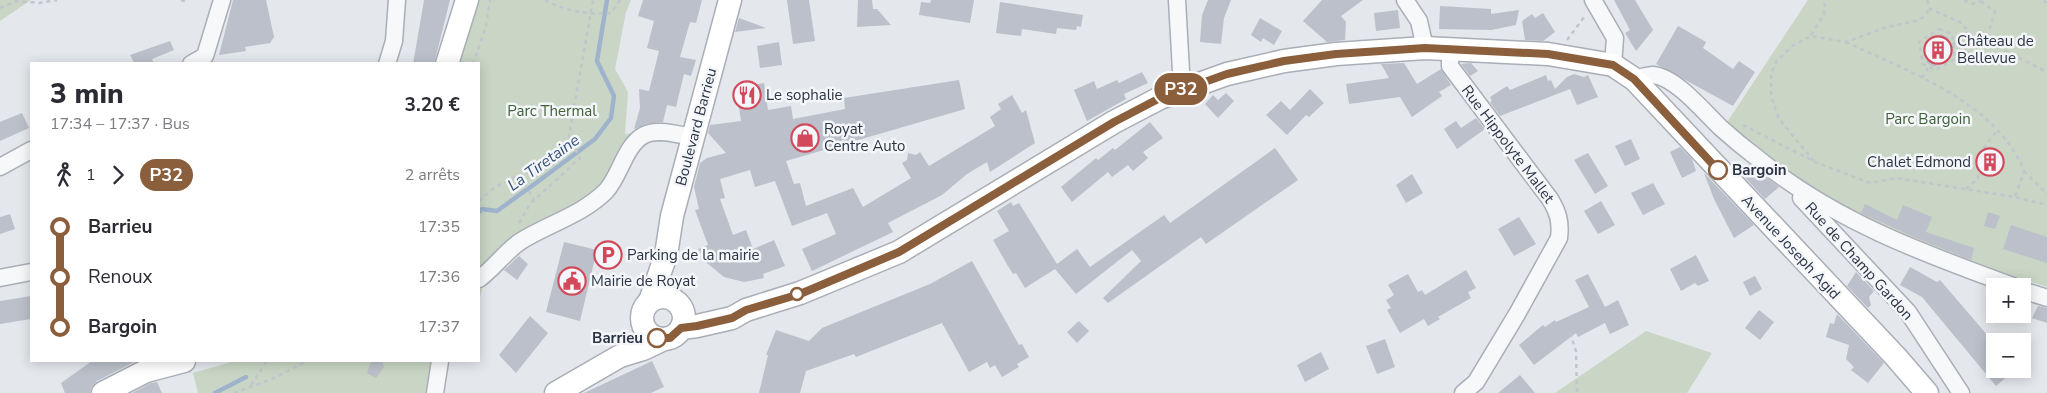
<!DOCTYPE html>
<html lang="fr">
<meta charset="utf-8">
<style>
:root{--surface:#fff;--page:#f7f7f7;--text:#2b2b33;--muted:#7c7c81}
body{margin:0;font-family:"Nunito Sans",sans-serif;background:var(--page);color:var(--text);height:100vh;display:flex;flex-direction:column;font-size:19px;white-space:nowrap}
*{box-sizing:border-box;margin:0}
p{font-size:16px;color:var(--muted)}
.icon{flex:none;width:28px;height:28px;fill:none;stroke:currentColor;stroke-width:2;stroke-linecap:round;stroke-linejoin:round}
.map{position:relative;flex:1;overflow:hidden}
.sheet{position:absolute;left:30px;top:62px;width:450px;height:300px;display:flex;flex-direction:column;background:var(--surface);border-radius:0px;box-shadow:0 2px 12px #0003}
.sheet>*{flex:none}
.badge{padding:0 10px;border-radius:16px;font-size:18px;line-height:32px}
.tools{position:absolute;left:1986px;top:278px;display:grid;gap:10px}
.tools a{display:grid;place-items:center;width:45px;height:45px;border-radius:0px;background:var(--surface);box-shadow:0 2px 12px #0003;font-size:25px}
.map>.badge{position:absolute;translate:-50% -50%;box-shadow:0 0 0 2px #fff}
.legs{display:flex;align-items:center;gap:8px;height:55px;padding:0 20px;font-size:16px}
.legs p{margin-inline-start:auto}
.head{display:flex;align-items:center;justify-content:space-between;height:85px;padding:0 20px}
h1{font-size:28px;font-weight:800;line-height:38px}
ul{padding:0 20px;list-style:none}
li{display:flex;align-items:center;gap:18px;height:50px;font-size:19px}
li i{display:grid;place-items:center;width:8px;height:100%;margin:0 6px;background:currentColor}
li i::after{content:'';width:12px;height:12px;margin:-6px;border:4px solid;border-radius:50%;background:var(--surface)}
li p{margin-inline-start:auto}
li:first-child i{background:linear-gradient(#0000 50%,currentColor 0)}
li:last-child i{background:linear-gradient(currentColor 50%,#0000 0)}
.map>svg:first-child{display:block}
</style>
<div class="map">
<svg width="2047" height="393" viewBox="0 0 2047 393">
<rect width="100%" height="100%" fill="#e4e7ec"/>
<g fill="#c9d6c5">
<path d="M 0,0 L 31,0 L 0,21 Z"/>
<path d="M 471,0 L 631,0 L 626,12 L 615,69 L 628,92 L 625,134 L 696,128 L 692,142 L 643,142 L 606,198 L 568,227 L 523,248 L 483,286 L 479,301 L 479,64 L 452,64 Z"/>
<path d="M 1808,0 L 2047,0 L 2047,287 L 1920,245 L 1807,189 L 1726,124 Z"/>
<path d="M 1646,331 L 1712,353 L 1687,393 L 1555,393 Z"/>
<path d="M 235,361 L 444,361 L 438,393 L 198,393 L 193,373 Z"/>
</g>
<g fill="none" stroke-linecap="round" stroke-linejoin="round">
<g stroke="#9fb4cc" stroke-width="4.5">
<path d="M 479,212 L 482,209 L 497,211 L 536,183 L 595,139 L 611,118 L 614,96 L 597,61 L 607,0"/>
<path d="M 215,393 L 246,377"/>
</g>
</g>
<g fill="#bbc0ca">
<path d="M 233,0 L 266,0 L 274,37 L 270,43 L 245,47 L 246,51 L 219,55 Z"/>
<path d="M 424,0 L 450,0 L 434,64 L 413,64 Z"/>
<path d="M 643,0 L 702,0 L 696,23 L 690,22 L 680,57 L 696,60 L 691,76 L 684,74 L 676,107 L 667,105 L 663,122 L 646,124 L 634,129 L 640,108 L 639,89 L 649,91 L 659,51 L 647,48 L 654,21 L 638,16 Z"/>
<path d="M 787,0 L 809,0 L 815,41 L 793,44 Z"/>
<path d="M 858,0 L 872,0 L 873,9 L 877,9 L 891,25 L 857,27 Z"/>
<path d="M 931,0 L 974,0 L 970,23 L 919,15 L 921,2 L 930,3 Z"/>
<path d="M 1208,0 L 1231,0 L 1224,18 L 1221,44 L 1200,42 L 1202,15 Z"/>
<path d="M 1322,0 L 1363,0 L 1341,16 L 1346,22 L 1345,40 L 1327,42 L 1303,21 Z"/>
<path d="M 1614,0 L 1635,0 L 1653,30 L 1636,51 L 1625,33 L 1630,30 Z"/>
<path d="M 1000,2 L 1083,15 L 1081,27 L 1077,26 L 1076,30 L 1057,28 L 1056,34 L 1022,29 L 1021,36 L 996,33 Z"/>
<path d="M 1440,6 L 1491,9 L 1491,14 L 1519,10 L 1516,25 L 1491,30 L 1439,29 Z"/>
<path d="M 1398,10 L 1400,28 L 1376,31 L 1374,13 Z"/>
<path d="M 1543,13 L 1555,32 L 1543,41 L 1525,40 L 1522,21 L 1532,14 L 1535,18 Z"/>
<path d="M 739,18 L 766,28 L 735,32 Z"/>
<path d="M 1260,18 L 1282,31 L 1274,45 L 1263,38 L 1261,42 L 1251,35 Z"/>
<path d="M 1678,26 L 1706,42 L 1703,48 L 1733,69 L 1739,61 L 1755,72 L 1733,106 L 1656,64 Z"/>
<path d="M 1941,34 L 1949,38 L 1951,56 L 1934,67 L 1927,63 L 1925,45 Z"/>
<path d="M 170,41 L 174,50 L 152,59 L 154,64 L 135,64 L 130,55 Z"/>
<path d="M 779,42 L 782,65 L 760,68 L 757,46 Z"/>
<path d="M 1404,63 L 1417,84 L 1441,69 L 1451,85 L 1439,92 L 1442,96 L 1412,117 L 1400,97 L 1349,104 L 1346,84 L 1389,78 L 1381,64 Z"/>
<path d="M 1471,63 L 1478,71 L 1470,76 L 1461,64 Z"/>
<path d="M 1142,72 L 1148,83 L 1124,94 L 1126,99 L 1087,121 L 1074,90 L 1094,81 L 1097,89 L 1117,80 L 1119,83 Z"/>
<path d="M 1574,74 L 1584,77 L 1588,75 L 1598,97 L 1577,105 L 1570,89 L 1500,116 L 1490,102 L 1492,101 L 1490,97 L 1507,86 L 1510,90 L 1546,75 L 1548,81 L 1551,80 L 1555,89 L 1567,77 Z"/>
<path d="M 959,80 L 965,109 L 786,161 L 794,184 L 800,183 L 806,206 L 853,188 L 863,207 L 911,178 L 902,163 L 907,160 L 908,153 L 916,155 L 920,152 L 929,166 L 995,126 L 990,117 L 1001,109 L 998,104 L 1012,95 L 1022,113 L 1026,110 L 1035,143 L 990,172 L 987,162 L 967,174 L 942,195 L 888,223 L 893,232 L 812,271 L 802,249 L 836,234 L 827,213 L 792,226 L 775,181 L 755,187 L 750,170 L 720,179 L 725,198 L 720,199 L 733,235 L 746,230 L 753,249 L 774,240 L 785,266 L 763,274 L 764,278 L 744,282 L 724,277 L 707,263 L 698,249 L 708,245 L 695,210 L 699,209 L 694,187 L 700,163 L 707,158 L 726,153 L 708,133 L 710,125 L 741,121 L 737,93 L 742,90 L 742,87 L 764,83 L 768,110 L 791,106 L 793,119 L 845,109 L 844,98 Z"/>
<path d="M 1310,89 L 1324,103 L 1309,117 L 1306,115 L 1287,135 L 1266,115 L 1281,101 L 1290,110 Z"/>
<path d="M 1226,93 L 1234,101 L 1218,118 L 1205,104 L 1213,95 L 1218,100 Z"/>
<path d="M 22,113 L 29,128 L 0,141 L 0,122 Z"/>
<path d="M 1476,118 L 1485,129 L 1457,149 L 1444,129 L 1456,121 L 1461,128 Z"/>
<path d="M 1150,122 L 1163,138 L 1143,152 L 1148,158 L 1133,171 L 1128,165 L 1112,177 L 1108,172 L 1072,202 L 1061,187 L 1096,158 L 1098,160 L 1113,148 L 1115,150 Z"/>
<path d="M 1631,139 L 1640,159 L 1625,166 L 1615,146 Z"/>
<path d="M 1680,147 L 1692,159 L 1696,171 L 1682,178 L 1670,152 Z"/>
<path d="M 1275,148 L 1298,180 L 1206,244 L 1201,237 L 1108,303 L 1103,298 L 1141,261 L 1132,250 L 1076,294 L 1055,269 L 1025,288 L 1016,273 L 1013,274 L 1008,266 L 993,240 L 1009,231 L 997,211 L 1011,202 L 1013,206 L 1019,203 L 1057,264 L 1077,249 L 1090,267 L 1164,215 L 1170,223 Z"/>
<path d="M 1588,153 L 1608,186 L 1595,194 L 1574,160 Z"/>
<path d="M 1984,155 L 1999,159 L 1994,173 L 1980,168 Z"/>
<path d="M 1749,164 L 1779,187 L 1765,199 L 1740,172 Z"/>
<path d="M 1704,173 L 1754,225 L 1734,238 L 1714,199 Z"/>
<path d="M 1412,174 L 1423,193 L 1406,203 L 1396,185 Z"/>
<path d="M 1653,183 L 1665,204 L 1643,215 L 1631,193 Z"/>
<path d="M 1601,201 L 1615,225 L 1598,234 L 1584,211 Z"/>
<path d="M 1865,204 L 1897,220 L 1903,205 L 1932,217 L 1926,232 L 1974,248 L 1971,260 L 1916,238 L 1861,213 Z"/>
<path d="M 1988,212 L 2000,216 L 1995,229 L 1984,226 Z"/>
<path d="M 10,214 L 15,229 L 0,234 L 0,217 Z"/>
<path d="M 1519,217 L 1536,244 L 1514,256 L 1498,229 Z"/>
<path d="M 2011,225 L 2047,237 L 2047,263 L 2003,249 Z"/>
<path d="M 564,242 L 597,250 L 580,321 L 546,312 Z"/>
<path d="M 1696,255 L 1709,281 L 1698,286 L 1695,283 L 1681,291 L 1670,269 Z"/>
<path d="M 519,256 L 528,264 L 517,280 L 504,270 Z"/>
<path d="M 972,261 L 1019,345 L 1022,344 L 1029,357 L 1017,364 L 1019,367 L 1002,377 L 995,365 L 990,368 L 987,362 L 969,372 L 942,323 L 856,357 L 854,354 L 806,371 L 800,393 L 759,393 L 768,355 L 766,355 L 776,330 L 809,341 L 822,328 L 930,284 Z"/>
<path d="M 1910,267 L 1937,282 L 1940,280 L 1995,344 L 1995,369 L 2016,369 L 1996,386 L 1922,297 L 1900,285 Z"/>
<path d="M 1466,270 L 1476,288 L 1468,292 L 1471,298 L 1438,317 L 1440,319 L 1428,326 L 1424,319 L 1400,333 L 1387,310 L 1391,308 L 1386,300 L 1394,295 L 1388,285 L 1408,274 L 1418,292 L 1422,290 L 1425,295 Z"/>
<path d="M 1856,272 L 1874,291 L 1869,297 L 1871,305 L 1868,308 L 1847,286 Z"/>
<path d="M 1588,274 L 1605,307 L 1618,300 L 1629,325 L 1610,334 L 1605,323 L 1578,337 L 1576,333 L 1534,365 L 1519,345 L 1543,325 L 1545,327 L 1555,320 L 1556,322 L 1589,307 L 1575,280 Z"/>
<path d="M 1755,276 L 1762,289 L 1750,296 L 1743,282 Z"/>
<path d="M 31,296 L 31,319 L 0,324 L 0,301 Z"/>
<path d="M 2038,306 L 2047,308 L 2047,323 L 2032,318 Z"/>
<path d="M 1759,310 L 1774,322 L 1760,340 L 1745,328 Z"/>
<path d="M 1837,314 L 1884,363 L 1868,383 L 1851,370 L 1854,367 L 1846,359 L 1849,345 L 1826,337 L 1830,323 L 1834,324 Z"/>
<path d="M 530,316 L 548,333 L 516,373 L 499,355 Z"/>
<path d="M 1079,321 L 1089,331 L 1077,343 L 1067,332 Z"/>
<path d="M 1385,339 L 1395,367 L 1377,374 L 1366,346 Z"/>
<path d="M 1321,352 L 1329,369 L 1305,382 L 1297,365 Z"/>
<path d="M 92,361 L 136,361 L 97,381 L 92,386 L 90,393 L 65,393 L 61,383 Z"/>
<path d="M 371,361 L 382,361 L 384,367 L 376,378 L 367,373 Z"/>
<path d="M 652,361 L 664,387 L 651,393 L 584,393 Z"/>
<path d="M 1520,375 L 1535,393 L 1498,393 Z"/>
<path d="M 157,382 L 162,393 L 132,393 L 151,383 Z"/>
</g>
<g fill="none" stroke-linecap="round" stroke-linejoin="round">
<g stroke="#a9aeb7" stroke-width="19">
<g id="minor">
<path d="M 1177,0 L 1182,89"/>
<path d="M 1405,0 L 1419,21 L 1425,48"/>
<path d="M 1593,0 L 1615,38 L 1613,65"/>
<path d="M 1450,49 L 1450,66 L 1550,199 C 1558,212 1561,222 1559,238 L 1517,314 L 1476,382 L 1463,393"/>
<path d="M 191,64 L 205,56 L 222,0"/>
<path d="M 387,64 L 394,41 L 397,0"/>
<path d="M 1634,79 C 1639,78 1647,75 1653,75 C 1676,77 1705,113 1721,128 C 1732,138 1744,148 1756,157 C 1832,220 1922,253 2013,286"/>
<path d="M 0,167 L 31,150"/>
<path d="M 1801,198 L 1908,312 L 1961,393"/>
<path d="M 0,278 L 31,272"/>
<path d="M 479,279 C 493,269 507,250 521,241 C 548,224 582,215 606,191 C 620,176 625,145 644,135 C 658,128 678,135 693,137"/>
<path d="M 2022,290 L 2047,298"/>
<path d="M 435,393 L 440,361"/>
</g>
</g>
<g stroke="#a9aeb7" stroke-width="25">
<g id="secondary">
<path d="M 447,64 L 467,0"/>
<circle cx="663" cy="318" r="21"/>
<path d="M 650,301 L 666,255 L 672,216 L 730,0"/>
<path d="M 681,328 L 697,326 L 732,318 L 746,310 L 800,293 L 899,252 L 1114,122 L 1160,98 L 1227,74 L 1284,61 L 1336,54 L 1425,48 L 1548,54 L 1613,65 L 1634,79 L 1895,356 L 1927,393"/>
<path d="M 103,393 L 146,371 L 184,361"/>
<path d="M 556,393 L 620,356 L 643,349 L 664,339"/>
</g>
</g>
<g stroke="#c2c5cb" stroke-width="2.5" stroke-dasharray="4 4" stroke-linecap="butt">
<path d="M 181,0 L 187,2"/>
<path d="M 545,0 C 565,11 588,15 611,13 L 620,0"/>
<path d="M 1927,0 L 1930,9 L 1962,23 L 1968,32 L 2047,72"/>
<path d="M 1964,0 L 1972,4 L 1981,1"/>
<path d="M 2044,0 L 2047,5"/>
<path d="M 1981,1 L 1995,12 L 1986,41"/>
<path d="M 0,8 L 16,1 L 39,3 L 57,0"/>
<path d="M 1939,29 L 1952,34 L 1955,59 L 1935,70 L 1923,64 L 1919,42 Z"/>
<path d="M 1811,35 L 1824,14 L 1825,0"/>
<path d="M 1567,40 L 1585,16"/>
<path d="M 1846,42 C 1907,71 1997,102 2024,171 L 2015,197"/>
<path d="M 1953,44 L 1968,32"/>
<path d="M 473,64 L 486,26 L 490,0"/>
<path d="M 1922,78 L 1928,68"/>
<path d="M 1743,125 L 1815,162 L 1870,183 L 1896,178 L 2015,197 L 2047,205"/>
<path d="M 1814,161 L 1779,119 L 1771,96 L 1771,74 L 1776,62 L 1792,46 L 1811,36 L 1846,42 L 1887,27 L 1920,20 L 1930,9"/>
<path d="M 2024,171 L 2047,194"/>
<path d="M 521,177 L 534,200"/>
<path d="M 1966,189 L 1978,179 L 1979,154 L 1996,132"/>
<path d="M 479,201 L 495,187 L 515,177 L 521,177 L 552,157 L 570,140"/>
<path d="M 519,223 L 530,204 L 580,158 L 569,136 L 593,0"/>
<path d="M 1570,333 L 1576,351 L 1577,393"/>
<path d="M 251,385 L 267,361"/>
<path d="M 234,393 L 272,379 L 307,361"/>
</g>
<use href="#minor" stroke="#f7f8fa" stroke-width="16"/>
<use href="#secondary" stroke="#fff" stroke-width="22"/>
</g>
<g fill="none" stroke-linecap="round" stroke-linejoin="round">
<g stroke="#fff" stroke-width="11">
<path id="line-1" d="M 657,338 L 670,338 L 681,328 L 697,326 L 732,318 L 746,310 L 800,294 L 899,252 L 1114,122 L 1160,98 L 1227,74 L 1284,61 L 1336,54 L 1425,48 L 1548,54 L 1613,65 L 1634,79 L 1718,170"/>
</g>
<use href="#line-1" stroke="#8b5e3c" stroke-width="8"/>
</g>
<defs>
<g id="building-ring" transform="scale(1.4375)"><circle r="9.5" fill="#f4f6f9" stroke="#d1495b" stroke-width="1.5"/><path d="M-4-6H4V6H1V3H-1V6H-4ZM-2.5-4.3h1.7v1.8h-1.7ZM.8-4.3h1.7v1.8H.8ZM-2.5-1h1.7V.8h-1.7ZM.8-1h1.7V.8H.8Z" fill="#d1495b"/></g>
<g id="restaurant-ring" transform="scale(1.4375)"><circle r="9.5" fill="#f4f6f9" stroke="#d1495b" stroke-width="1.5"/><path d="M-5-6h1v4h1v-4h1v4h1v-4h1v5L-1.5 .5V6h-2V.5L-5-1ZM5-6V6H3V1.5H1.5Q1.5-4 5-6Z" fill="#d1495b"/></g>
<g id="shop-ring" transform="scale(1.4375)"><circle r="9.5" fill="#f4f6f9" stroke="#d1495b" stroke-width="1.5"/><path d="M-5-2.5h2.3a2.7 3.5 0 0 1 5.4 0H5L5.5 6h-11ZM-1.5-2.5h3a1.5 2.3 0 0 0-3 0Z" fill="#d1495b"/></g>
<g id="parking-ring" transform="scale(1.4375)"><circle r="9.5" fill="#f4f6f9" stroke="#d1495b" stroke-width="1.5"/><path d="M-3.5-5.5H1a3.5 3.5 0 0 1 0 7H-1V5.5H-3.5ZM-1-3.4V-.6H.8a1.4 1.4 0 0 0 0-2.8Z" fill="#d1495b"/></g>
<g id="civic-ring" transform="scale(1.4375)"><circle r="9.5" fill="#f4f6f9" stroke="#d1495b" stroke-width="1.5"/><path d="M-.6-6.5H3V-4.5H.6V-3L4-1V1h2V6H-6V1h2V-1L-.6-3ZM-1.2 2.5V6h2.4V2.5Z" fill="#d1495b"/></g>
</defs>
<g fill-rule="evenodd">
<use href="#building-ring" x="1938" y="50"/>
<use href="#restaurant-ring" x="747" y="95"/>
<use href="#shop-ring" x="805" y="138"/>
<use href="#building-ring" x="1990" y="162"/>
<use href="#parking-ring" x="608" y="255"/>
<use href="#civic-ring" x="572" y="281"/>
</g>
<g fill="#fff" stroke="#8b5e3c" stroke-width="2.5">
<circle cx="1718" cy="170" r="9"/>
<circle cx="797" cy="294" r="6"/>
<circle cx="657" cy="338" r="9"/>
</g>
<g text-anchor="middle" stroke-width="5" stroke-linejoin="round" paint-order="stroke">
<g font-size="15" fill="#2b3445" stroke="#f4f6f9" text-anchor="start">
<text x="1957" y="46">Château de<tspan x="1957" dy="17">Bellevue</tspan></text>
<text x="766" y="100">Le sophalie</text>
<text x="824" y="134">Royat<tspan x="824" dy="17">Centre Auto</tspan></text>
<text x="1971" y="167" text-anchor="end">Chalet Edmond</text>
<text x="627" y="260">Parking de la mairie</text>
<text x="591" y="286">Mairie de Royat</text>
</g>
<g font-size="15" fill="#3f6138" stroke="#f4f6f9">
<text x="552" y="116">Parc Thermal</text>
<text x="1928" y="124">Parc Bargoin</text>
</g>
<g font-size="15" fill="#2b3445" stroke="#f4f6f9">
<text transform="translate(696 127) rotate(-75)" y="5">Boulevard Barrieu</text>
<text transform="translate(1508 144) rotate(53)" y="5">Rue Hippolyte Mallet</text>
<text transform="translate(1791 247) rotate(47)" y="5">Avenue Joseph Agid</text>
<text transform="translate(1859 261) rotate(48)" y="5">Rue de Champ Gardon</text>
</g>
<g font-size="15" font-weight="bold" fill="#2b3445" stroke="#f4f6f9" text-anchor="start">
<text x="1732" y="175">Bargoin</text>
<text x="643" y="343" text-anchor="end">Barrieu</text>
</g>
<g font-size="16" font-style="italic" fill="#34527a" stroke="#f4f6f9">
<text transform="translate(543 162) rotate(-36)" y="6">La Tiretaine</text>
</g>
</g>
</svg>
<div class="tools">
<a>+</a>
<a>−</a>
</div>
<b class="badge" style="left:1181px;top:89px;background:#8b5e3c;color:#fff">P32</b>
<section class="sheet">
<div class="head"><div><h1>3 min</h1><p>17:34 – 17:37 · Bus</p></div><b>3.20 €</b></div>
<div class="legs"><svg class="icon" aria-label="walk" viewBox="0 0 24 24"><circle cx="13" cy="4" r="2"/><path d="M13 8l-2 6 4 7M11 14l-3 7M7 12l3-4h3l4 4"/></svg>1<svg class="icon" aria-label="forward" viewBox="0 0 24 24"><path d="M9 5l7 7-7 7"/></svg><b class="badge" style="background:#8b5e3c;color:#fff">P32</b><p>2 arrêts</p></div>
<ul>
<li><i style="color:#8b5e3c"></i><b>Barrieu</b><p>17:35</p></li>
<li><i style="color:#8b5e3c"></i><span>Renoux</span><p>17:36</p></li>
<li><i style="color:#8b5e3c"></i><b>Bargoin</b><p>17:37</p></li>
</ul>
</section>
</div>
